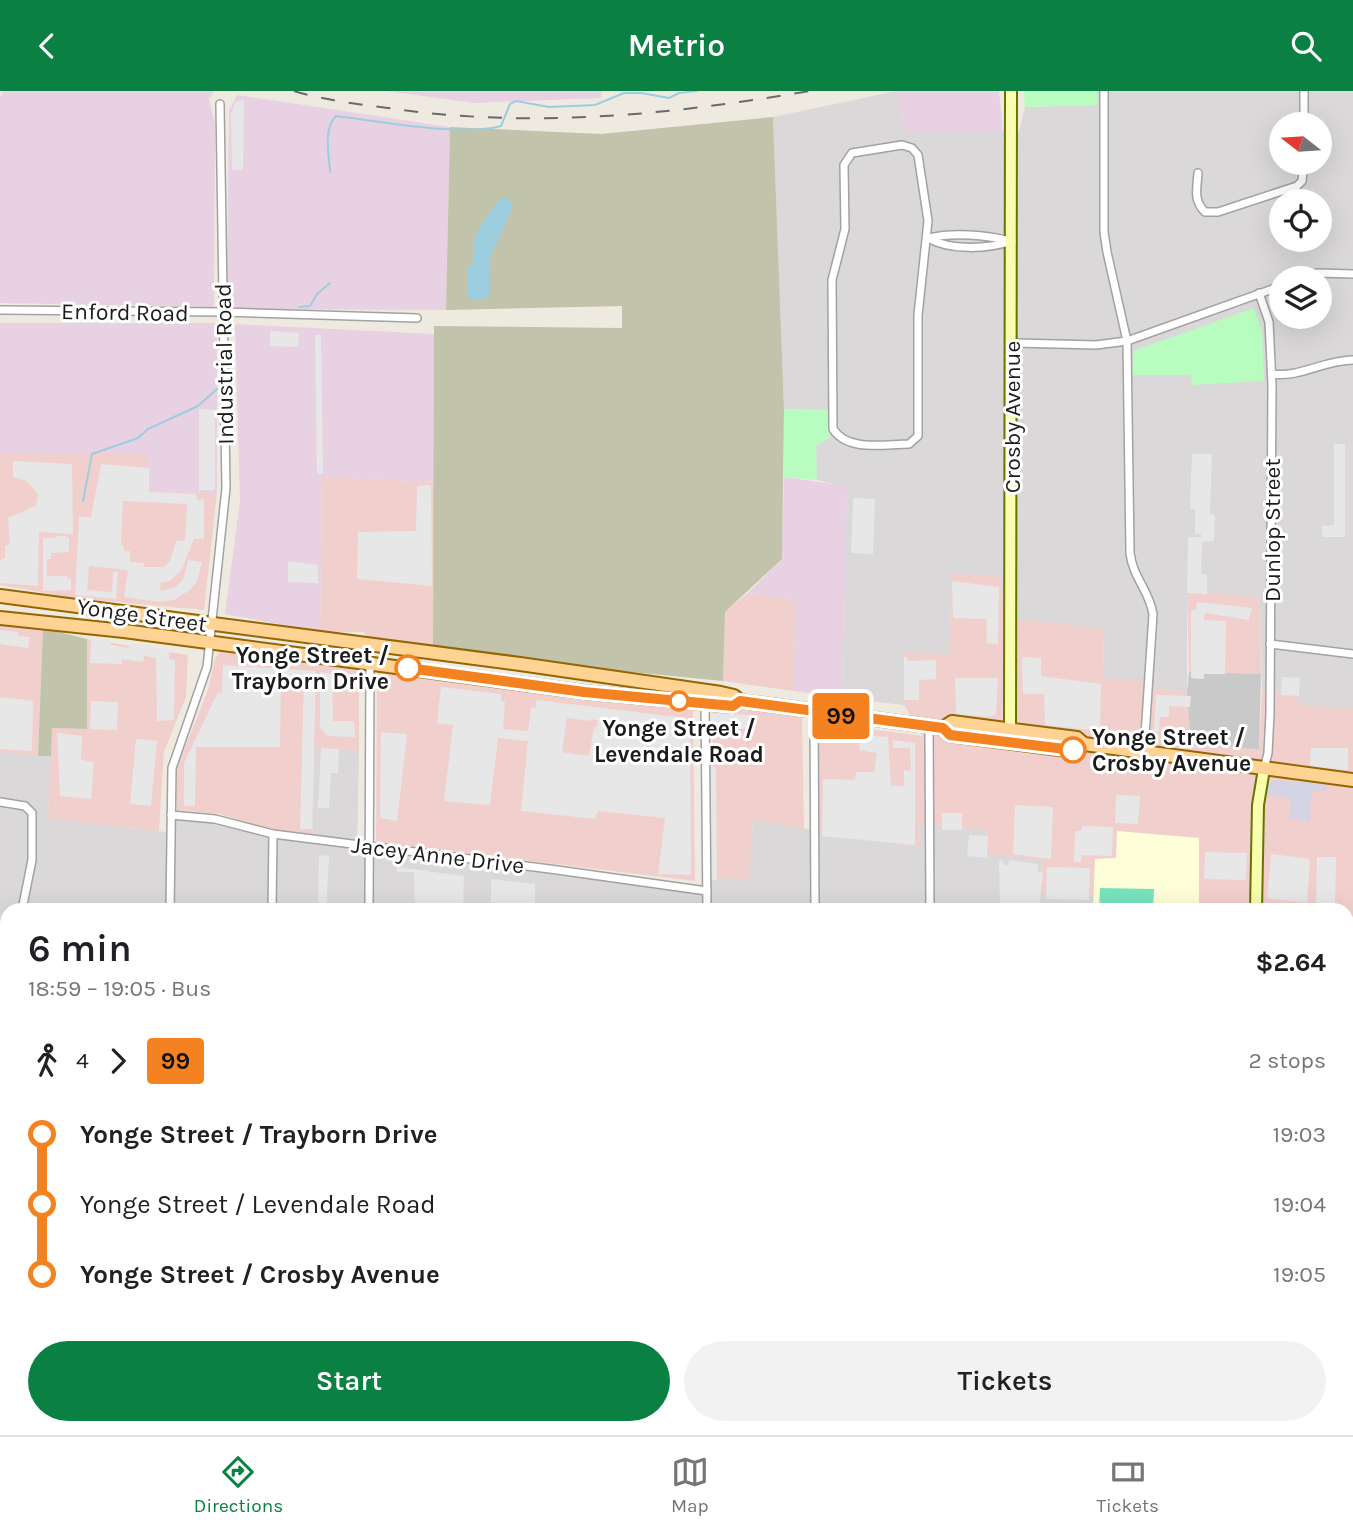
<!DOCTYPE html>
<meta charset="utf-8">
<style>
:root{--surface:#fff;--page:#f2f2f2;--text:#202124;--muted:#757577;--line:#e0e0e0;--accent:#0b8043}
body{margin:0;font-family:Karla,sans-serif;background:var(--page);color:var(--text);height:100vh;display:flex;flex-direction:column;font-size:26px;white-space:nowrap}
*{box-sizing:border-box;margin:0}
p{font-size:23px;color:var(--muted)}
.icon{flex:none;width:38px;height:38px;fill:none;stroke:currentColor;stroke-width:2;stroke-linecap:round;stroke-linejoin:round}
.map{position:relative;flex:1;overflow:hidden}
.details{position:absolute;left:0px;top:812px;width:1354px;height:532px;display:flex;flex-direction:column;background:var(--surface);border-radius:21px 21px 0 0;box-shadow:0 7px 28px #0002}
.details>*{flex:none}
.badge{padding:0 14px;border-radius:5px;font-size:24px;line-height:46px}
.needle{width:46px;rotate:287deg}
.tools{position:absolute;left:1269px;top:21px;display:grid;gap:14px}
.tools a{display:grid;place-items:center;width:63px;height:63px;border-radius:50%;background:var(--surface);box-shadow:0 7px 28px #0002;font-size:35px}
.map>.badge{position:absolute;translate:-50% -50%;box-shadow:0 0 0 4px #fff}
.legs{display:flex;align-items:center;gap:10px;height:77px;padding:0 28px;font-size:23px}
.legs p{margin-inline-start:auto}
.overview{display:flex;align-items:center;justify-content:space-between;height:119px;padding:0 28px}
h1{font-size:38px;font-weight:600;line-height:52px}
.primary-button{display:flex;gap:14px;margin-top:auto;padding:14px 28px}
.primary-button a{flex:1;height:80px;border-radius:42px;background:var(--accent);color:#fff;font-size:28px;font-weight:600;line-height:80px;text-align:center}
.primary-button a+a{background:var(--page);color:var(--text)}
ul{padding:0 28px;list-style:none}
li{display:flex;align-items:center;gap:24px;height:70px;font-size:26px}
li i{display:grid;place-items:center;width:10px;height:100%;margin:0 9px;background:currentColor}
li i::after{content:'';width:18px;height:18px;margin:-9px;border:5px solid;border-radius:50%;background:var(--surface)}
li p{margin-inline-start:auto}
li:first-child i{background:linear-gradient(#0000 50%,currentColor 0)}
li:last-child i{background:linear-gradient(currentColor 50%,#0000 0)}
header{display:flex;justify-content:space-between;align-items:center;height:91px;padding:0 28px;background:var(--accent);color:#fff;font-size:32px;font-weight:600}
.tabs{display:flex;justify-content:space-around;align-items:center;height:98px;border-top:2px solid var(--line);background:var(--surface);font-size:19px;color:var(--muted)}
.tabs a{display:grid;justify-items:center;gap:4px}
.tabs .on{color:var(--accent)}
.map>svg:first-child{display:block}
</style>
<header><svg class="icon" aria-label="back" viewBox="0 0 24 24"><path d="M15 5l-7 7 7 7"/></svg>Metrio<svg class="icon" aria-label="search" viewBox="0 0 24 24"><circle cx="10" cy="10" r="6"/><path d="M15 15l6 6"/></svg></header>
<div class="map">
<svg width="1353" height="1344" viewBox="0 0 1353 1344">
<rect width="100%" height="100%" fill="#eeeae0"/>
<g fill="#dad8d8" fill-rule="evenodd">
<path d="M 897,0 L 904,41 L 1019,40 L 1025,16 L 1097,14 L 1097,0 L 1353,0 L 1353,618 L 1297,613 L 1297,601 L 1262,601 L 1260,506 L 1187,501 L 1187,601 L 1155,598 L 1141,590 L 1103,588 L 1104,538 L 1003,526 L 951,482 L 950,564 L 904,561 L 904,614 L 843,607 L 847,396 L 817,389 L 816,355 L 830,346 L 828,320 L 784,318 L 773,26 ZM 1281,33 L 1320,33 L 1320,72 L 1281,72 ZM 1281,110 L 1320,110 L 1320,149 L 1281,149 ZM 1281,187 L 1320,187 L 1320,226 L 1281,226 Z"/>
<path d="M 315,657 L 359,660 L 357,759 L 710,803 L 711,787 L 749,788 L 753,729 L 919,756 L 920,733 L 987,738 L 987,763 L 1043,769 L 1041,803 L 1094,805 L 1093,819 L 7,819 L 7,1337 L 1348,1337 L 1348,853 L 1353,854 L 1353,1344 L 0,1344 L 0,661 L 51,665 L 48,727 L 174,742 L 175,729 L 208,731 L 312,752 Z"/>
</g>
<g fill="#f1cfcd">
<path d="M 0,363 L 148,363 L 150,400 L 217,402 L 204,519 L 72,507 L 0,494 Z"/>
<path d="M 322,386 L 434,391 L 433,556 L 367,546 L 364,541 L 320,541 Z"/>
<path d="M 951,482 L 1002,486 L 1003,526 L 1104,538 L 1103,587 L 1141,590 L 1155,598 L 1187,601 L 1191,655 L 1259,658 L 1262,601 L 1297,601 L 1298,613 L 1353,618 L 1353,854 L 1348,853 L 1348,819 L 1199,819 L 1199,748 L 1117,767 L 1095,768 L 1094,805 L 1040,803 L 1043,769 L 986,763 L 987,738 L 920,733 L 919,756 L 818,740 L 816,631 L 923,645 L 904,614 L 904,561 L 950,564 Z"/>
<path d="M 1187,501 L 1260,506 L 1261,583 L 1189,581 Z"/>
<path d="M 748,502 L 795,509 L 794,600 L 723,590 L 725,521 Z"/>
<path d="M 0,533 L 43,537 L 38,665 L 0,661 Z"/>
<path d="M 87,548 L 188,564 L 186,606 L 164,661 L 159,740 L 48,727 L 52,637 L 87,638 Z"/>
<path d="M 220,561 L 359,578 L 359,660 L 315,657 L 312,744 L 266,737 L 220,723 L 177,719 L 176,679 L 208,599 L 215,568 Z"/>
<path d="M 377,580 L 693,619 L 695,790 L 376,751 Z"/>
<path d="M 713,616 L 802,625 L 804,738 L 753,729 L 749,788 L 711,787 Z"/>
</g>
<g fill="#e8d1e3">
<path d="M 4,0 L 214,0 L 209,8 L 215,33 L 214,216 L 0,212 L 0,6 Z"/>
<path d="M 386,0 L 602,0 L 601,7 L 474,12 Z"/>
<path d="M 897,0 L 999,0 L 1003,40 L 904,41 Z"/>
<path d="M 237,4 L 450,36 L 446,219 L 234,218 L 227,197 L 229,20 Z"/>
<path d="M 0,232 L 217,232 L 217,402 L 150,400 L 148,363 L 0,363 Z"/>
<path d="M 235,233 L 434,243 L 434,391 L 322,386 L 320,541 L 225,523 L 240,410 Z"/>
<path d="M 784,386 L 847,395 L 843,607 L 794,600 L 795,509 L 748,502 L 782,468 Z"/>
</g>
<path fill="#feffd8" d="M 1117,740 L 1199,747 L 1199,819 L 1093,819 L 1095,768 L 1116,767 Z"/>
<path fill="#c9c9c9" d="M 1189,581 L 1261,583 L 1259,658 L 1191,655 L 1187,601 Z"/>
<g fill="#c2c3ab">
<path d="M 773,26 L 784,318 L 782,468 L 725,521 L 723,590 L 621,580 L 433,556 L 434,235 L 622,237 L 622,215 L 446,219 L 450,36 L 601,43 Z"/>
<path d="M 43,537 L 87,548 L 87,638 L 52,637 L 51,665 L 38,665 Z"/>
</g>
<g fill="#b8fdbf">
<path d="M 1024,0 L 1097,0 L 1098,14 L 1025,16 Z"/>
<path d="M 1254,217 L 1262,239 L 1264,290 L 1192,294 L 1191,284 L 1132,284 L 1133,260 Z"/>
<path d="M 784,318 L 828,319 L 830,346 L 816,355 L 817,389 L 784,386 Z"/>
<path d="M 0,946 L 7,947 L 7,999 L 0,998 Z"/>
</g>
<g fill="#77e3bc">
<path d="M 1100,797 L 1154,798 L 1153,819 L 1099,819 Z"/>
<path d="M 670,1337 L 717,1337 L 717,1340 L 713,1344 L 670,1344 Z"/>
</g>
<g fill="#e7e7e7" fill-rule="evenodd">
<path d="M 244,9 L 243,79 L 232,79 L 231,23 L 236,10 Z"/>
<path d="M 270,240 L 299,242 L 298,256 L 270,255 Z"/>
<path d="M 315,244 L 321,244 L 323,383 L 317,383 Z"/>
<path d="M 199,318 L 215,319 L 215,399 L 199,399 Z"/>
<path d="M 1334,353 L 1345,353 L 1345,446 L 1322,446 L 1322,435 L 1334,434 Z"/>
<path d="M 1192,363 L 1212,363 L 1210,423 L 1215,424 L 1214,450 L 1202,451 L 1201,483 L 1207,484 L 1207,503 L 1187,502 L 1188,446 L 1201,446 L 1201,443 L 1195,443 L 1195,418 L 1190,418 Z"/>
<path d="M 13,370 L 72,373 L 73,443 L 39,441 L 38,495 L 0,492 L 0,469 L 5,467 L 5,455 L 10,453 L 8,427 L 36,415 L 38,403 L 26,390 L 13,386 Z"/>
<path d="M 101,373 L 149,377 L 149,401 L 196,403 L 197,409 L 204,408 L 204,448 L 194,448 L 181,480 L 171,489 L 161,492 L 160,500 L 175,496 L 183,489 L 188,469 L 202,471 L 197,490 L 190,499 L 174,509 L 159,511 L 124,506 L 128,479 L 89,475 L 87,499 L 112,501 L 113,481 L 118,481 L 116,508 L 75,504 L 79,426 L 91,426 ZM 123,410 L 187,413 L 185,449 L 176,450 L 170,470 L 164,476 L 144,476 L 144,472 L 130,471 L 130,460 L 124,460 L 124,455 L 121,454 Z"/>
<path d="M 431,394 L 432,495 L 357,488 L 358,441 L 416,440 L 417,395 Z"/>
<path d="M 853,407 L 875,408 L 873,463 L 851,462 Z"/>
<path d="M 56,445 L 66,445 L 66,447 L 69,447 L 69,461 L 51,462 L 51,468 L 47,468 L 47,485 L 67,485 L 67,488 L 71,488 L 71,499 L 43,500 L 43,447 L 55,447 Z"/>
<path d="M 288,470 L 318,474 L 318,492 L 288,491 Z"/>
<path d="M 952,490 L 999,496 L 998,553 L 987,552 L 986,528 L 953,527 Z"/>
<path d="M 1197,511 L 1252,517 L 1249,529 L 1205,522 L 1204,529 L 1226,530 L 1225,583 L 1204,583 L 1204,588 L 1191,587 L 1191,519 L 1196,519 Z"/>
<path d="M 0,539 L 18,541 L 18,545 L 30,546 L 28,557 L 0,553 Z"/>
<path d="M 91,549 L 110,549 L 111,554 L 128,557 L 130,552 L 170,559 L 169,568 L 175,569 L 174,629 L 157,630 L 156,567 L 144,565 L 143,571 L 122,568 L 122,573 L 90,572 Z"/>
<path d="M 904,566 L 907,566 L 907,570 L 936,569 L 936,588 L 919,589 L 919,609 L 904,609 Z"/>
<path d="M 1022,566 L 1041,567 L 1041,585 L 1101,593 L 1100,640 L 1045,634 L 1044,603 L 1023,603 Z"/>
<path d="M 223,574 L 316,580 L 312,738 L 300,738 L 304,587 L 281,587 L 280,656 L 196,656 L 195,715 L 184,715 L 184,672 L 218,601 L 222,602 Z"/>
<path d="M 320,581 L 332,583 L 333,630 L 354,630 L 355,646 L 328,645 L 320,637 Z"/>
<path d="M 1282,586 L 1300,587 L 1299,605 L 1281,604 Z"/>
<path d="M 955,587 L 998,587 L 996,623 L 990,626 L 956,623 Z"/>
<path d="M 441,596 L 501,603 L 501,610 L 505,611 L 503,638 L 528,640 L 531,616 L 536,617 L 536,609 L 678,626 L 690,641 L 691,784 L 658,783 L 665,727 L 598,720 L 595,728 L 521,720 L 528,650 L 498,647 L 490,714 L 444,710 L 453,634 L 437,632 ZM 567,627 L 590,630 L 591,628 L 598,629 L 597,636 L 594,636 L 589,665 L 562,661 Z"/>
<path d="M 1156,604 L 1191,605 L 1190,616 L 1169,615 L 1169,626 L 1160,626 L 1159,640 L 1154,640 Z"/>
<path d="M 0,606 L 33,610 L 32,660 L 0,658 Z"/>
<path d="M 91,610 L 118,611 L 117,639 L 90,638 Z"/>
<path d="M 712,622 L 752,624 L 752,638 L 712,638 Z"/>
<path d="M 381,641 L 407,643 L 397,730 L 380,727 Z"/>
<path d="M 57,642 L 82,645 L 81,669 L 94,671 L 91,708 L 60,705 Z"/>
<path d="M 860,644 L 888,646 L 891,695 L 904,695 L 904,679 L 911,680 L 910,657 L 893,657 L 893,649 L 915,652 L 915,754 L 822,745 L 823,688 L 855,689 L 856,681 L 874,681 L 877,662 L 859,659 Z"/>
<path d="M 136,648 L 157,650 L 151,715 L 130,713 Z"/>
<path d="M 321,657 L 339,658 L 338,682 L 331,682 L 329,717 L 318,717 Z"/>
<path d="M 1311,657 L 1348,657 L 1348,679 L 1310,675 Z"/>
<path d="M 709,676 L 716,676 L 717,789 L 711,789 Z"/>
<path d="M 1116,704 L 1140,705 L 1138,733 L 1115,732 Z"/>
<path d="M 1015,714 L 1053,716 L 1051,768 L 1013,763 Z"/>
<rect x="942" y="722" width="20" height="17"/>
<path d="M 1082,735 L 1113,736 L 1112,765 L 1082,764 L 1081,771 L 1074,771 L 1075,740 L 1081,740 Z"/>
<path d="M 969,744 L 988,745 L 987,767 L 967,765 Z"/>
<path d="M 1205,761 L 1247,762 L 1246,789 L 1204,788 Z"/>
<path d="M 1271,763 L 1310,768 L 1307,812 L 1267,807 Z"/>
<path d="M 319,764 L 329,765 L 326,819 L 318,819 Z"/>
<path d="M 1317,766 L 1336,766 L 1335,819 L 1323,819 L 1323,812 L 1316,812 Z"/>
<path d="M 1003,769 L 1004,774 L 1008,775 L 1009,769 L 1038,773 L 1038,780 L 1043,781 L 1039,819 L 1000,819 L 999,770 Z"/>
<path d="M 397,776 L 464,785 L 463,819 L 440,819 L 440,815 L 415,816 L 414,781 L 397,781 Z"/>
<path d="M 1047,776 L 1090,777 L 1089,809 L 1046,808 Z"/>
<path d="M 491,788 L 535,793 L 535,819 L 523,819 L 523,814 L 491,817 Z"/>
</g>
<path fill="#d5d4e4" d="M 1276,689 L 1319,692 L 1327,695 L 1327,700 L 1318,698 L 1311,704 L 1310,731 L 1289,728 L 1291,708 L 1265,704 L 1268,693 Z"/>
<path fill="#9dcedf" d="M 505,107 L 510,109 L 513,115 L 490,167 L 489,207 L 472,209 L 468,205 L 467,175 L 473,174 C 471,144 482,131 500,108 Z"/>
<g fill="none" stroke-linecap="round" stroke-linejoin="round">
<g stroke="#9dcedf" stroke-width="2">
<path d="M 330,81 C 329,64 323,37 336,25 C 379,30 461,46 501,35 L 510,13 L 516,10 L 549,16 L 595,14 L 624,2 L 641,2 L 669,7 L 679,2 L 697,0"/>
<path d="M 299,216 L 310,215 L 317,203 L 330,192"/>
<path d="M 83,410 L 92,363 L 138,347 L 148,338 L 198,315 L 217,298"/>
</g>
<g stroke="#a2a2a2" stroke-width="10">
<g id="street">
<path d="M 1104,0 L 1104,141 L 1107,161 L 1127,250 L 1130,462 C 1133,487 1149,499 1153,523 L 1144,660"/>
<path d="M 1304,33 L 1304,0"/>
<path d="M 902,54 L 912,57 L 918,64 L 928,130 L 918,224 L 918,345 L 909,353 C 884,353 848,361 833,338 L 832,189 L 845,138 L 844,74 L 852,62 Z"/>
<path d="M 1198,82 C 1197,98 1193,109 1205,121 L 1218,121 L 1297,95 L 1302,90 L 1304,72"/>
<path d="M 928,147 C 950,160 988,158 1012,150"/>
<path d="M 929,147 C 953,141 986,144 1010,150"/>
<path d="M 1305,187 L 1317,182 L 1353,183"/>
<path d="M 1259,202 L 1269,231 L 1272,294 L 1270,622 L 1268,662 L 1264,678"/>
<path d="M 0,219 L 224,221 L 417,227"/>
<path d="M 1012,252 L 1096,254 L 1127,250 L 1281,195"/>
<path d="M 1272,283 C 1300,287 1324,269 1353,269"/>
<path d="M 1270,553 L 1353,563"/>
<path d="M 705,610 L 707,819"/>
<path d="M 814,621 L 815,819"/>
<path d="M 929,636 L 930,819"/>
<path d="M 0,711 L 25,715 L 32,722 L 32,769 L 22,819"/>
<path d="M 171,724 L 215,728 L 273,743 L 550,778 L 707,800"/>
<path d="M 170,819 L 172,677 L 207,576 L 226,397 L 220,13"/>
<path d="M 272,819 L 273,743"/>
<path d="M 369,819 L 370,572"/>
<path d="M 1348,960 L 1353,960"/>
<path d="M 1348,1067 L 1353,1067"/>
<path d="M 1348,1296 L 1353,1296"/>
<path d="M 1227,1337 L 1256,1339"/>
<path d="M 797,1340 L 828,1344"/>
<path d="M 17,1344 L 17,1337"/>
<path d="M 166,1344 L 166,1337"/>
<path d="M 270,1344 L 270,1337"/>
<path d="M 359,1344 L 359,1337"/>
<path d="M 491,1344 L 491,1337"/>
<path d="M 608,1344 L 608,1337"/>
<path d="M 868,1344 L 868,1337"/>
<path d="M 1036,1344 L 1036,1337"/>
</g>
</g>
<g stroke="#657500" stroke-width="14">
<g id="secondary">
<path d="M 1010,645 L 1011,0"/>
<path d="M 1256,819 L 1258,714 L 1264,678"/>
<path d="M 1180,1344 L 1180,1337"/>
</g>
</g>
<g stroke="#936600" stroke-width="16">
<g id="primary">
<path d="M 0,505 L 520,573 L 721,602 L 734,605 L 740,610 L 943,637 L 950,644 L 1075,660 L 1084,653"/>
<path d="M 0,527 L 124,540 L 584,601 L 733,615 L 740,610"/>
<path d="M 943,637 L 952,631 L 1077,647 L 1084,653 L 1353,689"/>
</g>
</g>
<use href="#street" stroke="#fff" stroke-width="7"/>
<use href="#secondary" stroke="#f8feae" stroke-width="10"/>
<use href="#primary" stroke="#ffd394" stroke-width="12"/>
<path stroke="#696969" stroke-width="2" stroke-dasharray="14 14" stroke-linecap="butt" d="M 294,0 C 324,9 356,13 388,17 C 532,38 668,24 810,0"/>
</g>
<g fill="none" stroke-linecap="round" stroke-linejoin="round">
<g stroke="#fff" stroke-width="16">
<path id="line-1" d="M 408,577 L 584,601 L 733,615 L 740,610 L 943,637 L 950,644 L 1073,659"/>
</g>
<use href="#line-1" stroke="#f58220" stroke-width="10"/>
</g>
<g fill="#fff" stroke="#f58220" stroke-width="3.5">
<circle cx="408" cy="577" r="12"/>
<circle cx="679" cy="610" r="9"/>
<circle cx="1073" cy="659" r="12"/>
</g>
<g text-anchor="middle" stroke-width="6" stroke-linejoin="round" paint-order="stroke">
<g font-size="23" fill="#1b1b1b" stroke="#fff">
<text transform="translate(125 221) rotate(1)" y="8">Enford Road</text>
<text transform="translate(224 273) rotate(-91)" y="8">Industrial Road</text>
<text transform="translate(1012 326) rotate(-90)" y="8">Crosby Avenue</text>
<text transform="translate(1272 439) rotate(-90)" y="8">Dunlop Street</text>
<text transform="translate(142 524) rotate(8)" y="8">Yonge Street</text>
<text transform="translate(438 764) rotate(7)" y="8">Jacey Anne Drive</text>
</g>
<g font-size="23" font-weight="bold" fill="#1b1b1b" stroke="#fff" text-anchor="end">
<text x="389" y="572">Yonge Street /<tspan x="389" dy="26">Trayborn Drive</tspan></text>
<text x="679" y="645" text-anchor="middle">Yonge Street /<tspan x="679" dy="26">Levendale Road</tspan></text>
<text x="1092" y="654" text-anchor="start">Yonge Street /<tspan x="1092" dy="26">Crosby Avenue</tspan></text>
</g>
</g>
</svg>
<div class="tools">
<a><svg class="needle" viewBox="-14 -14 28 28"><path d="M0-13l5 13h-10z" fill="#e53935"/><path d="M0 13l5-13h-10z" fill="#757577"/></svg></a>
<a><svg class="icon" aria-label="locate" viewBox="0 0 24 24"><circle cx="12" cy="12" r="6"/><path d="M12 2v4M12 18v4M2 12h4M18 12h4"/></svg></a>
<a><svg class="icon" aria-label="layers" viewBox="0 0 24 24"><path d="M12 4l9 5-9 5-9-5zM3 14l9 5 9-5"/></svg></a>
</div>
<b class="badge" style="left:841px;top:625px;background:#f58220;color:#111">99</b>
<section class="details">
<div class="overview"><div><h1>6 min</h1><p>18:59 – 19:05 · Bus</p></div><b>$2.64</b></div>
<div class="legs"><svg class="icon" aria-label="walk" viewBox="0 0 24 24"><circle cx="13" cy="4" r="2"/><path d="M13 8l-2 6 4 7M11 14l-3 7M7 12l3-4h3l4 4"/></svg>4<svg class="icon" aria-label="forward" viewBox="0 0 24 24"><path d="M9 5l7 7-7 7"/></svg><b class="badge" style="background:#f58220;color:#111">99</b><p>2 stops</p></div>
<ul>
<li><i style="color:#f58220"></i><b>Yonge Street / Trayborn Drive</b><p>19:03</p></li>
<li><i style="color:#f58220"></i><span>Yonge Street / Levendale Road</span><p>19:04</p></li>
<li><i style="color:#f58220"></i><b>Yonge Street / Crosby Avenue</b><p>19:05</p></li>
</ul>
<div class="primary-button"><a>Start</a><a>Tickets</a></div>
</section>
</div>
<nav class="tabs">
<a class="on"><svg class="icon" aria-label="directions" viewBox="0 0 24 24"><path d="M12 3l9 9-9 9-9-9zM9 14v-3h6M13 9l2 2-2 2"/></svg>Directions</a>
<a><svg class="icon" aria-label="map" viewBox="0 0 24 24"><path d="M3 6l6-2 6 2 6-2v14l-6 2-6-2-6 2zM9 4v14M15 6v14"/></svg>Map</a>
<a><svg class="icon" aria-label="tickets" viewBox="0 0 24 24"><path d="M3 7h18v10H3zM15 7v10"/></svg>Tickets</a>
</nav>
